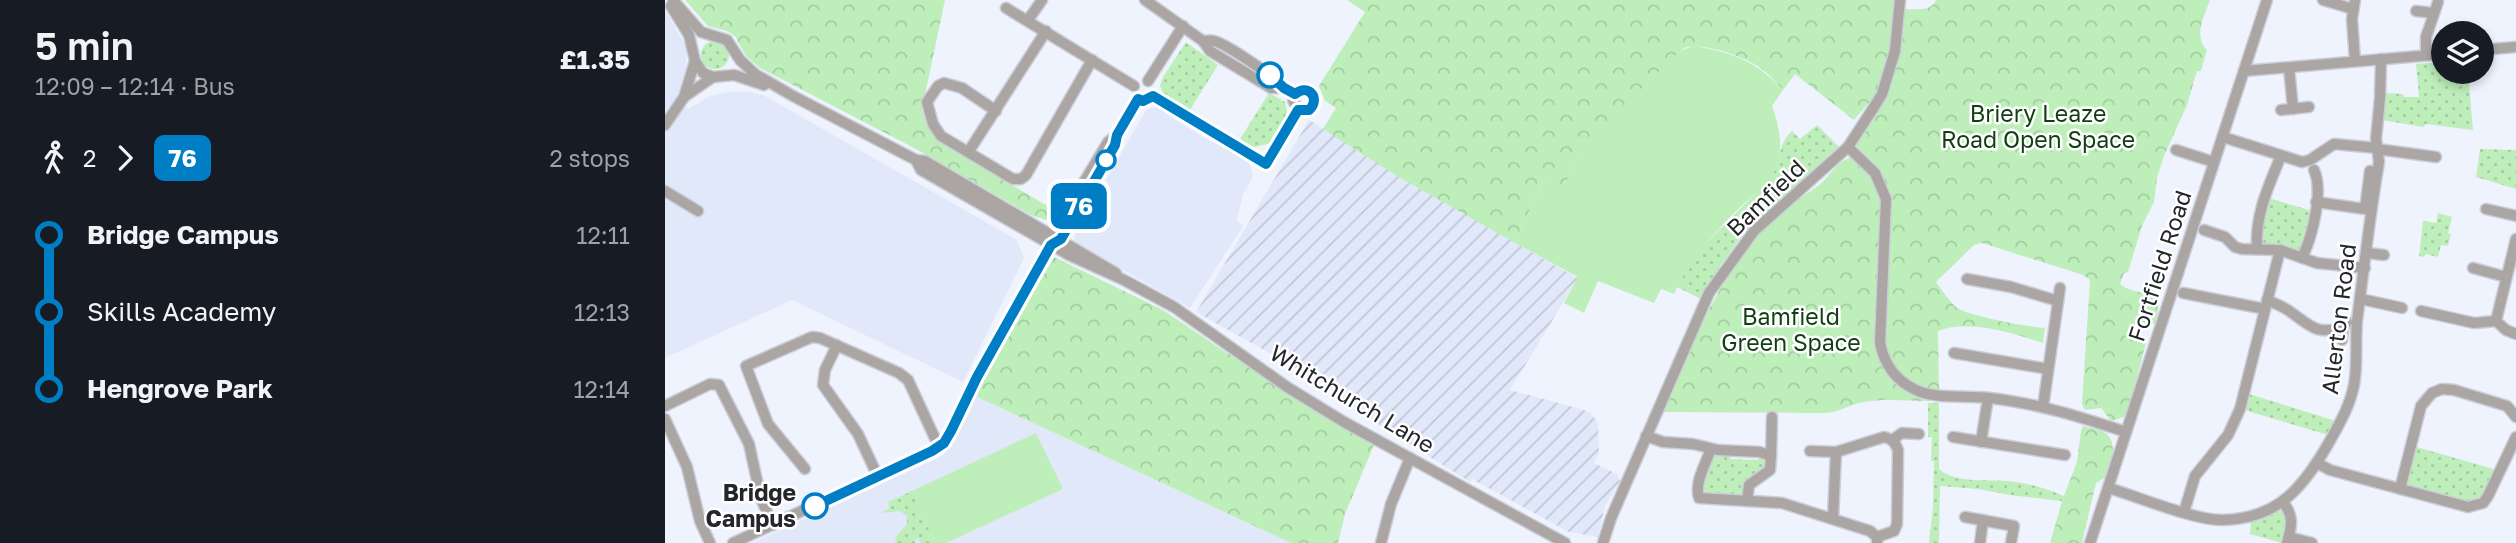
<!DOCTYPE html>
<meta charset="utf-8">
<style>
:root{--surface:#171b24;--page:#242831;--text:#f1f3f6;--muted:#9ea1a6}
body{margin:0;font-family:"Golos Text",sans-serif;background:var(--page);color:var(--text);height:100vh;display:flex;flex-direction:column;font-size:26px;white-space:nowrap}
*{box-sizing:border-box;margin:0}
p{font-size:23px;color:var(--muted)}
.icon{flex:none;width:38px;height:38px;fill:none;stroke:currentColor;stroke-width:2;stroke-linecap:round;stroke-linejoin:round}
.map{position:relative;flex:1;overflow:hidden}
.sheet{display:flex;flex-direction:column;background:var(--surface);width:665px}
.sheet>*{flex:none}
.badge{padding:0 14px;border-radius:10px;font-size:24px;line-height:46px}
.fabs{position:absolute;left:1766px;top:21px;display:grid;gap:14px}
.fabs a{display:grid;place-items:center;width:63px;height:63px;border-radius:50%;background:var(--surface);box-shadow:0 4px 10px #0003;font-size:35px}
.map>.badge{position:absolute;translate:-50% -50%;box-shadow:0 0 0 4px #fff}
.legs{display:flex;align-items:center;gap:10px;height:77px;padding:0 35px;font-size:23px}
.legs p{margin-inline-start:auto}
.overview{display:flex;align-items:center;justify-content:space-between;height:119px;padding:0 35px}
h1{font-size:38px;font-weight:600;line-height:52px}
ul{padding:0 35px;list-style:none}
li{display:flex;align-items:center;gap:24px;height:77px;font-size:26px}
li i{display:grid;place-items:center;width:10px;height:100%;margin:0 9px;background:currentColor}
li i::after{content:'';width:18px;height:18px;margin:-9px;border:5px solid;border-radius:50%;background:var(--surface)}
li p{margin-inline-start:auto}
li:first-child i{background:linear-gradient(#0000 50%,currentColor 0)}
li:last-child i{background:linear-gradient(currentColor 50%,#0000 0)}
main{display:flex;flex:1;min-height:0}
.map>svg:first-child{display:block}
</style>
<main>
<section class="sheet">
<div class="overview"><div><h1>5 min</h1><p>12:09 – 12:14 · Bus</p></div><b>£1.35</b></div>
<div class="legs"><svg class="icon" aria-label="walk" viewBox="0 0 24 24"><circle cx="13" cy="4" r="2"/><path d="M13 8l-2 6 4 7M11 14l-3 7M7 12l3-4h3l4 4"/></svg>2<svg class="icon" aria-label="forward" viewBox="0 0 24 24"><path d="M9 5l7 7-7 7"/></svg><b class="badge" style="background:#007ec5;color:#fff">76</b><p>2 stops</p></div>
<ul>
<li><i style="color:#007ec5"></i><b>Bridge Campus</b><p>12:11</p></li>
<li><i style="color:#007ec5"></i><span>Skills Academy</span><p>12:13</p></li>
<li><i style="color:#007ec5"></i><b>Hengrove Park</b><p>12:14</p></li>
</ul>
</section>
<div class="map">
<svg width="1851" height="543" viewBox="0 0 1851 543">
<defs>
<pattern id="industrial-furrows" width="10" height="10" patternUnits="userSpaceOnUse" patternTransform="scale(1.75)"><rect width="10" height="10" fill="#e1e8fa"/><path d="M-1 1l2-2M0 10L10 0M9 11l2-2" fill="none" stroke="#c1c7d6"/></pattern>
<pattern id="grass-dots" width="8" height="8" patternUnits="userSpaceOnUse" patternTransform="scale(1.75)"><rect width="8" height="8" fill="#beefbb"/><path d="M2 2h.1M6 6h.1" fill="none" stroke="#a3cda1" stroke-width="1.8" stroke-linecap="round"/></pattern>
<pattern id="forest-crowns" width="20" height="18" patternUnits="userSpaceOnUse" patternTransform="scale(1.75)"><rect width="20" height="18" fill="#beefbb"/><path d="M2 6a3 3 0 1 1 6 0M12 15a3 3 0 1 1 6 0" fill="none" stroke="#a3cda1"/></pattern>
</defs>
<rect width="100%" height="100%" fill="#eff3fe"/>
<g fill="#e1e8fa">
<path d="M 0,10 L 19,43 L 21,53 L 21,68 L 11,98 L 23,109 L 45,96 L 64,92 L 85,92 L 100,96 L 352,240 L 359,258 L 298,382 L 127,300 L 0,358 Z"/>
<path d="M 494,106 L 506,114 L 509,119 L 545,141 L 579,155 L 584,161 L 588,177 L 578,194 L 572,220 L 578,226 L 525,308 L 411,243 L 409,237 L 481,110 Z"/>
<path d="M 310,396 L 626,543 L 87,543 L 277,456 L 290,441 Z"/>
</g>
<path fill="url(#industrial-furrows)" d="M 644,120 L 850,243 L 913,278 L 845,390 L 916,409 L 926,413 L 933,423 L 934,453 L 929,463 L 952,474 L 955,481 L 940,506 L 933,537 L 904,532 L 807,479 L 805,482 L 711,423 L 656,382 L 531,312 Z"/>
<g fill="url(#grass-dots)">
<circle cx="50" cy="55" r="14"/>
<path d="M 521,42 L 553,65 L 525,110 L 499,95 L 495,86 L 498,77 Z"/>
<path d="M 1778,62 L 1778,72 L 1803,72 L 1808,130 L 1761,124 L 1758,127 L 1717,120 L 1719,93 L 1738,94 L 1739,97 L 1754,97 L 1751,64 Z"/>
<path d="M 604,93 L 620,102 L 623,116 L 606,143 L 587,148 L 575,139 Z"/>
<path d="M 1152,125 L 1174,147 L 1082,229 L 1053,269 L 1036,299 L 1012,287 C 1032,243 1073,215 1104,179 C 1117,164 1112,143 1127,131 L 1135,139 Z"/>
<path d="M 1815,149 L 1851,150 L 1851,189 L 1811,177 Z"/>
<path d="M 1604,198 L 1647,211 L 1645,225 L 1636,251 L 1602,247 L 1595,241 L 1597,216 Z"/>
<path d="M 1773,213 L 1787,217 L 1783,233 L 1786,234 L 1783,246 L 1776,245 L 1773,257 L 1761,254 L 1759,257 L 1754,256 L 1758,221 L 1771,223 Z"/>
<path d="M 1584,394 L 1671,421 L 1663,435 L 1579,410 Z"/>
<path d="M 1263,403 L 1274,403 L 1274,469 C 1291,485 1328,478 1350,482 C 1367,484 1383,489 1399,496 L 1397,501 L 1345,495 L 1313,489 L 1275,486 L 1274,543 L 1264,543 L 1268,507 L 1269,461 L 1266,461 L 1267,437 L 1263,437 Z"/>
<path d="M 1748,446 L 1832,470 L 1817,500 L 1807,504 L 1744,489 L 1741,485 Z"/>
<path d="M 1050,454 L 1065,454 L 1065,459 L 1093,460 L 1094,455 L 1102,459 L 1103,464 L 1077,496 L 1037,494 L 1036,487 Z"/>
<path d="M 247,491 L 270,543 L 256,543 L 253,538 L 250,539 L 250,543 L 231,543 L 230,538 L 242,524 L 242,516 L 235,511 L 216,513 L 225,508 L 223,502 Z"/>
<path d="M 1613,510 L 1621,513 L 1622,524 L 1617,543 L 1585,534 L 1586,520 Z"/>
</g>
<g fill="url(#forest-crowns)">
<path d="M 20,0 L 280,0 L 257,109 L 273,141 L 391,211 L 384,221 L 366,215 L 249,148 L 95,68 L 81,56 L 70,36 L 62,31 L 43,26 Z"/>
<path d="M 682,0 L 1230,0 C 1230,30 1227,68 1211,93 C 1205,103 1196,111 1189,120 L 1130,74 L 1118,90 C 1111,82 1103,73 1094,67 C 1077,56 1038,42 1019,48 L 914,154 L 899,188 L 879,179 L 850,243 L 732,176 L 658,129 L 671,108 L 660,101 L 654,86 L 700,12 Z"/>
<path d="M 1271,0 L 1545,0 C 1539,17 1528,36 1542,50 L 1536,71 L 1532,71 L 1522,105 L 1499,156 L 1492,178 L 1489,202 L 1477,226 L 1463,272 L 1459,273 L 1455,284 C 1474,300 1503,282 1490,324 L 1476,322 L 1470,324 L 1471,334 L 1479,337 L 1481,343 L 1462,416 L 1446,421 L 1436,408 L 1420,410 L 1417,404 L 1425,280 L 1418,275 L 1317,243 L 1309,245 L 1271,282 C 1277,290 1284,301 1292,308 C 1304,316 1364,327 1380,328 L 1378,343 C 1346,333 1305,319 1273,331 L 1274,390 L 1262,391 L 1237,379 L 1219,355 L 1225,201 L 1193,151 L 1192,145 C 1196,135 1204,127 1209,118 C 1229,85 1239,47 1240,9 C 1251,9 1266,12 1271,0 Z"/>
<path d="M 1186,158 L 1207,176 L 1217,202 L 1209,328 C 1210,356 1218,379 1245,392 C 1252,396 1260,396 1265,401 C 1243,401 1220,398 1199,402 C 1185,404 1175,412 1162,413 L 998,412 C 1028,345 1053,273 1107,221 C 1121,207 1138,197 1154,185 C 1165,177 1172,160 1186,158 Z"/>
<path d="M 389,257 L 498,310 L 562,353 L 710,443 L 680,514 L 673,543 L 626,543 L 310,396 Z"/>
<path d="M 1418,426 C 1425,428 1435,429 1440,433 C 1454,442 1446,464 1443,476 L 1431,483 L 1417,543 L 1385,543 L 1397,501 L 1412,462 L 1416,431 Z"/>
</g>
<g fill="#beefbb">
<path d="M 1028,46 C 1067,52 1091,61 1118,90 L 1107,106 C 1115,127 1120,152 1108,174 C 1100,188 1082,200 1070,212 C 1046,236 1023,263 1009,294 L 996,289 L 989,303 L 933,281 L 919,313 L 899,303 L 913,277 L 850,243 L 879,179 L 899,187 L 914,154 L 924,139 L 1015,51 Z"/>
<path d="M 371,433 L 398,489 L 281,543 L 270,543 L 247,491 Z"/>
</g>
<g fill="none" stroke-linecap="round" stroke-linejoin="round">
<g stroke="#cbced8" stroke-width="13">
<g id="minor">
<path d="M 8,0 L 36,32 L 62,40 L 75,60 L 90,74 L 128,96 L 251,160 L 260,161 L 451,273"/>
<path d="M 480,0 L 538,41 L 545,51 L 606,88 L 619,88 L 630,94"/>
<path d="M 1658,0 L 1688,9"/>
<path d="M 1690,0 L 1687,19 L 1690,61"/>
<path d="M 6,6 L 24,35 L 30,61 L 38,73 L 48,77 L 69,75 L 99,85"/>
<path d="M 341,8 L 469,86"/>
<path d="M 1751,11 L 1769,13"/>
<path d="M 363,20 L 377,0"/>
<path d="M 538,41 C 542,41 546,40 549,41 C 563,45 610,77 619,88"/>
<path d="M 1816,50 L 1851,47"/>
<path d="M 1761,55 L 1761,37 L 1773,2"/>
<path d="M 30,61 L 19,97 L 48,77"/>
<path d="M 1624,68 L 1628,109"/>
<path d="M 1579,71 L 1778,54"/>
<path d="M 483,81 L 518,26"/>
<path d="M 487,96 L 601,164 L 633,110"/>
<path d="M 633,110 L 628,100 C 634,84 653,90 648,106"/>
<path d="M 1616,110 L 1644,107"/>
<path d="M 331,111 L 297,88 L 279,83 L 273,86 L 262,102 L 268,124 L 276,136 L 348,179 L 356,179 L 361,175 L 427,60"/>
<path d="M 0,125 L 19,97"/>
<path d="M 1558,137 L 1637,162 L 1645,160 L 1669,144 L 1712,148"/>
<path d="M 1183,147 L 1210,173 L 1221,199 L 1215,343 C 1219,363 1229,379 1249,389 C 1270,400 1300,395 1324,398 C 1371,403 1416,417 1461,432"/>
<path d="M 1712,149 L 1771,157"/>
<path d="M 1511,150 L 1549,162"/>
<path d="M 304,151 L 381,31"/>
<path d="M 251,160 L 256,170 L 404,255 L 459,280 L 509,307 L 622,387 L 679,422 L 900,543"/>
<path d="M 0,191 L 33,211"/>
<path d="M 1651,202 L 1700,209 L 1705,171"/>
<path d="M 1821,209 L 1851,216"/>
<path d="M 1539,230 L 1560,237 L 1570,247 L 1577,249 L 1615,250 L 1652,263 L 1700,268"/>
<path d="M 386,237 L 443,142 L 452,135 L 473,99"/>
<path d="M 390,243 L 396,239 L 450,145 L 452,135"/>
<path d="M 1592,249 C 1590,215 1603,187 1616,156"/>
<path d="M 1702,253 L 1719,255"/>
<path d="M 1637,258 C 1647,237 1659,192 1649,170"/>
<path d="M 1808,268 L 1841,277"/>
<path d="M 1302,279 L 1346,287 L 1393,301"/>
<path d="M 1518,293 L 1600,309"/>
<path d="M 1696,299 L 1737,308"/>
<path d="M 1602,300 C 1611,304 1620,307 1627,313 C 1648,328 1651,334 1678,328"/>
<path d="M 1756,311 L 1809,323 L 1831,321 L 1841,330 L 1851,334"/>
<path d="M 1831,321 L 1851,239"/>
<path d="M 1677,340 L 1678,328 L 1682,322"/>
<path d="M 172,345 L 160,370 L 158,385 L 193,434 L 213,477"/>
<path d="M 1289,353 L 1383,369"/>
<path d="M 0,406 L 45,384 L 54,385 L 84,444 L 96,499 L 108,525"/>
<path d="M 1378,407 L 1395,288"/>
<path d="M 0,419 L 22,467 L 35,521 L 45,543"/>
<path d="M 981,436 L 998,442 L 1028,444 L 1053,450 L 1095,452 L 1106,456 L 1105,470 L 1084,485 L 1082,501"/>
<path d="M 1288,437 L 1400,455"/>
<path d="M 1227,440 L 1237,433 L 1254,434"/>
<path d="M 1316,442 L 1323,398"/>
<path d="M 1046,449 C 1041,463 1029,483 1034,498 L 1117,503 L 1205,531 L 1212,537 L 1212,543"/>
<path d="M 1145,451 L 1171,452"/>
<path d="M 1106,456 L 1107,417"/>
<path d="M 1652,463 L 1665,470 L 1803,507 L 1818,503 L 1823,496 L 1851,437"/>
<path d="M 140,469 L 103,424 L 81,366 L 147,337 L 155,338 L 234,373 L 243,380 L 274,447"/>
<path d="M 1444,488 C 1473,497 1529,520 1557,520 C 1615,519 1640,485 1666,439 C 1676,421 1685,405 1689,385 C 1693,364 1690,342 1692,321 C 1699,268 1705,214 1714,162 L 1711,139 L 1715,98 L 1716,59"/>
<path d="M 1735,489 L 1756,406 L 1767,393 L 1777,389 L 1789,390 L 1842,406 L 1851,417"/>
<path d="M 1618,502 C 1629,516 1627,526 1622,543"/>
<path d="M 1519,512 L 1530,476 L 1563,435 L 1575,409 L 1615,250"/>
<path d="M 1300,517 L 1349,526 L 1346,543"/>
<path d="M 1168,519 L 1171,452 L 1219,437 C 1227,439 1230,442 1233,450 L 1232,524 L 1229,531 L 1212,537"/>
<path d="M 1624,537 L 1647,543"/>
<path d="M 68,543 L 274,447 L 286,431 L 297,407"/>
<path d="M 716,543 L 726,504 L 745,458"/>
<path d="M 938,543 L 946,518 L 1044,293 L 1089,231 L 1183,147 L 1209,107 L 1217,94 L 1230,51 L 1235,0"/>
<path d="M 1315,543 L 1318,520"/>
<path d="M 1425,543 L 1602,0"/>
</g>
</g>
<use href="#minor" stroke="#aba6a3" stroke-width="10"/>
</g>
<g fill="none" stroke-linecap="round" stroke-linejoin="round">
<g stroke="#fff" stroke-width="16">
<path id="line-1" d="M 150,506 L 267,451 L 279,443 L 286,431 L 312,377 L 386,245 L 396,239 L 450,145 L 452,135 L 473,99 L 478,101 L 488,96 L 601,164 L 633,110 L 644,110 C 656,99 644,83 630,94 L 619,88 L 605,75"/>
</g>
<use href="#line-1" stroke="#007ec5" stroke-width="10"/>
</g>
<g fill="#fff" stroke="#007ec5" stroke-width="3.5">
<circle cx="605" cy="75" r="12"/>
<circle cx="441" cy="160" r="9"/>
<circle cx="150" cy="506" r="12"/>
</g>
<g text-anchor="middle" stroke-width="5" stroke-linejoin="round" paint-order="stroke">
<g font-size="23" fill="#113e12" stroke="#fff">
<text x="1373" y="122">Briery Leaze<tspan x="1373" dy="26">Road Open Space</tspan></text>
<text x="1126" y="325">Bamfield<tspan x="1126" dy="26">Green Space</tspan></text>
</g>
<g font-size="23" fill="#25262a" stroke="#fff">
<text transform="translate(1101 198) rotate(-44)" y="8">Bamfield</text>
<text transform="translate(1495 266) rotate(-72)" y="8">Fortfield Road</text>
<text transform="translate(1674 319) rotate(-83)" y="8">Allerton Road</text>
<text transform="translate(687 399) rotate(31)" y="8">Whitchurch Lane</text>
</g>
<g font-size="23" font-weight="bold" fill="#25262a" stroke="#fff" text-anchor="end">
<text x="131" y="501">Bridge<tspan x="131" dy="26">Campus</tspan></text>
</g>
</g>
</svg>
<div class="fabs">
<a><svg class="icon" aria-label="layers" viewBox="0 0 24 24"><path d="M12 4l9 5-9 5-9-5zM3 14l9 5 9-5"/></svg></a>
</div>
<b class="badge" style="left:414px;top:206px;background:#007ec5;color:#fff">76</b>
</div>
</main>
